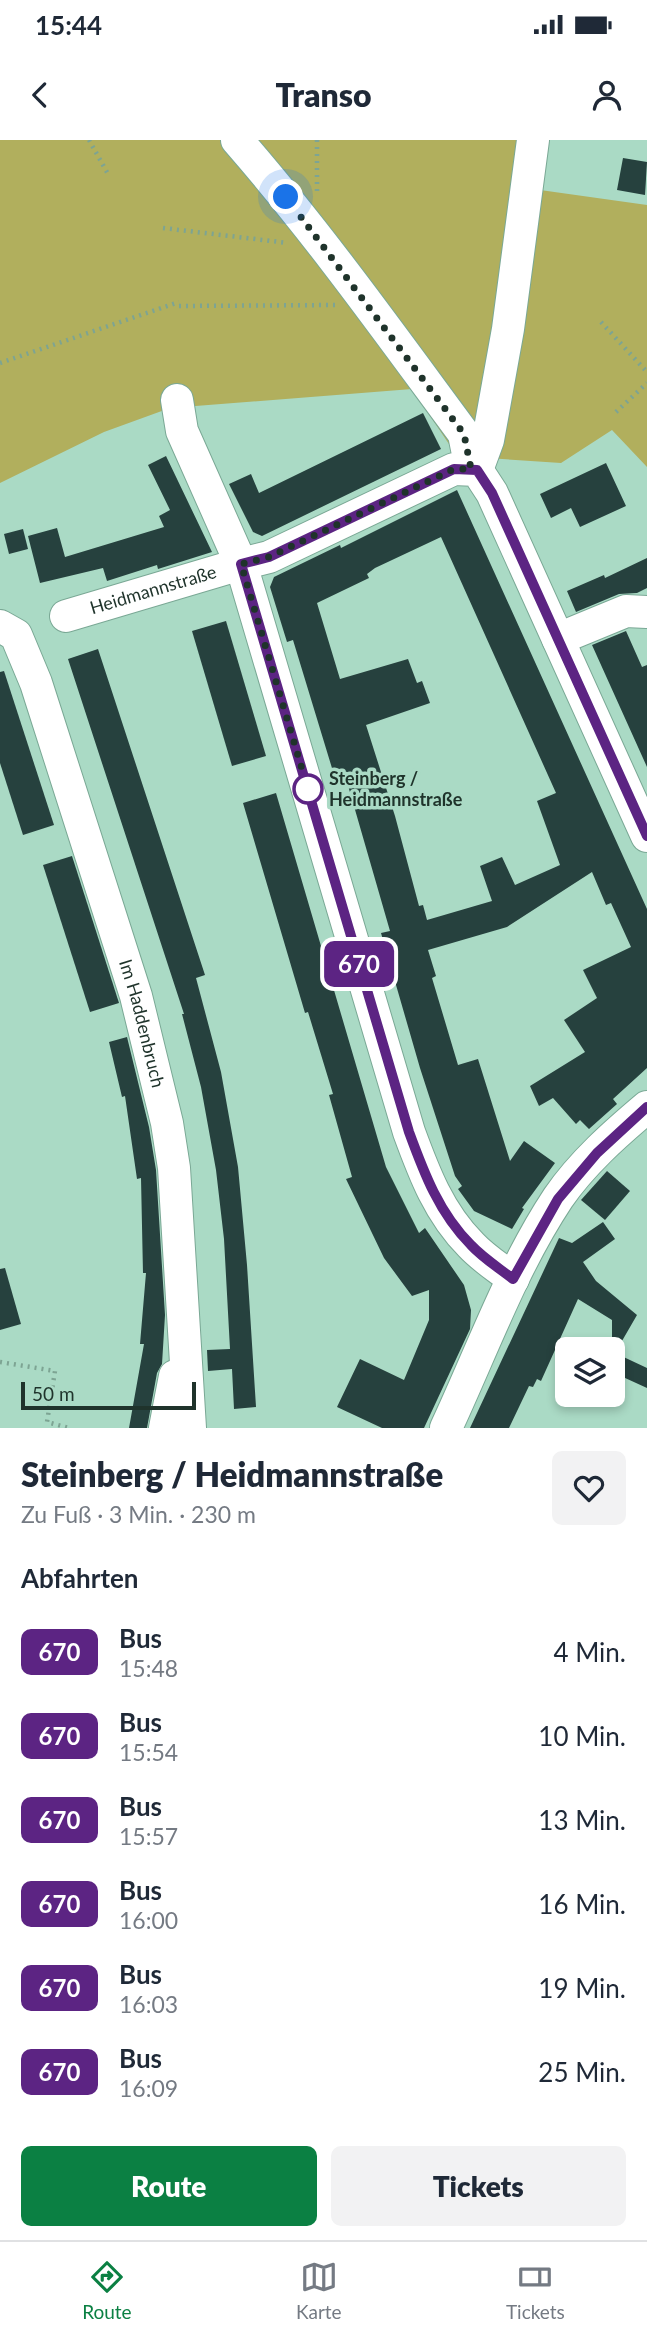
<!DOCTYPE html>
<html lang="de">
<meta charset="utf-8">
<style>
:root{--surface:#fff;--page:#f2f2f3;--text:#1f2937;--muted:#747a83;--line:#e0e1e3;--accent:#0b8043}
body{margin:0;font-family:Lato,sans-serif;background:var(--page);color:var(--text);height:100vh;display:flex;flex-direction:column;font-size:26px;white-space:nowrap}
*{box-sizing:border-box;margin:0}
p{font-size:23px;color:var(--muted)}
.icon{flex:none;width:38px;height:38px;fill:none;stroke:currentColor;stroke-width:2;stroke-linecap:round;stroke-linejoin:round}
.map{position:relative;height:1288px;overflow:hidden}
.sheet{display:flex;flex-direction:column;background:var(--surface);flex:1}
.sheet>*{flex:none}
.badge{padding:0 14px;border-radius:10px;font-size:24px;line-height:46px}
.tools{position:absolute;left:555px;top:1197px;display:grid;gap:14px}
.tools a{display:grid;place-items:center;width:70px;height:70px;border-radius:10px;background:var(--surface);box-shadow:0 4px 10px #0003;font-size:35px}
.scale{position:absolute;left:21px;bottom:18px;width:175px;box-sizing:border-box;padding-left:7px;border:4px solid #1f332b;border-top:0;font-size:19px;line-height:24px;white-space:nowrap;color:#1f332b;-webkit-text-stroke:5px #aadac5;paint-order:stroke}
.you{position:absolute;width:35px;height:35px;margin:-18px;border:5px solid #fff;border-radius:50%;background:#1a73e8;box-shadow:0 0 0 10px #1a73e833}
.map>.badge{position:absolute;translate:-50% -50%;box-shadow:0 0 0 4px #fff}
h2{padding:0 21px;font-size:26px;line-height:63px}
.round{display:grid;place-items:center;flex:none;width:74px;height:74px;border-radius:10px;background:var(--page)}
.summary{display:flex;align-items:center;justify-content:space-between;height:119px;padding:0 21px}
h1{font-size:33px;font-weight:800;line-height:52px}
.action{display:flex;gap:14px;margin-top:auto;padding:14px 21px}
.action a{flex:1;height:80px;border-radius:10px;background:var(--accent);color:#fff;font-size:28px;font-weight:800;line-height:80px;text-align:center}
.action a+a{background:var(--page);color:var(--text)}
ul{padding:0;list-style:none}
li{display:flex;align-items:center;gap:21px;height:84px;padding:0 21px}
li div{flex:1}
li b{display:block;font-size:26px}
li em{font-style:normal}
li .badge{min-width:77px;font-weight:700;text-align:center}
.status{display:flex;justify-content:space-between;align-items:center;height:49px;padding:0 35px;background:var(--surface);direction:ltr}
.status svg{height:19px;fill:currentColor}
header{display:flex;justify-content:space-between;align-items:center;height:91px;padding:0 21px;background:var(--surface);font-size:32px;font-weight:800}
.dock{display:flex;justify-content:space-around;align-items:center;height:98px;border-top:2px solid var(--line);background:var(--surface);font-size:19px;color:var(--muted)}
.dock a{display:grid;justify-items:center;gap:4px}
.dock .selected{color:var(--accent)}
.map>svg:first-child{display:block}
</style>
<div class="status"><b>15:44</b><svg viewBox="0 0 49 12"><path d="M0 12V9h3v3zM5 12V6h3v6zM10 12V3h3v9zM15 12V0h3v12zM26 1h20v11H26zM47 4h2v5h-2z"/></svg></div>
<header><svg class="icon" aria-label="back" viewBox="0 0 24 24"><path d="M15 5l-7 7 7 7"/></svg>Transo<svg class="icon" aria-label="person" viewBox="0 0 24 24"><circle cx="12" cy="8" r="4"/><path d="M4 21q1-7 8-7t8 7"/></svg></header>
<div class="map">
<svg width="647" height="1288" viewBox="0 0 647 1288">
<rect width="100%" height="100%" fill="#aadac5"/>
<path fill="#b1af5d" d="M 0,0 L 540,0 L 533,49 L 647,65 L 647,327 L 612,290 L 561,323 L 457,316 L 412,249 L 170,268 L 104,292 L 0,343 Z"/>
<g fill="#26413e" fill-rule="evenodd">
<path d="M 623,18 L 647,22 L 645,55 L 617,50 Z"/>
<path d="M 423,273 L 441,309 L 262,396 L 253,392 L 229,344 L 251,334 L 259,353 Z"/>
<path d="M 166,316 L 212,412 L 158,429 L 157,425 L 107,441 L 103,428 L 40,443 L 28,396 L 57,388 L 65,417 L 164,387 L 159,376 L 170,370 L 148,325 Z"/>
<path d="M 606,323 L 626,366 L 580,387 L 571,368 L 551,378 L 540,354 Z"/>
<path d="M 457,350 L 647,769 L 647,928 L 613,959 L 617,964 L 589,989 L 580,980 L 576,984 L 553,958 L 539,966 L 530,946 L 585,912 L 564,880 L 597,858 L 583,830 L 631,807 L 611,763 L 606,765 L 592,732 L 507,787 L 428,810 L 436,836 L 432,838 L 458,925 L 478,919 L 510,1021 L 524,1001 L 555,1023 L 522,1068 L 524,1069 L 512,1089 L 474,1071 L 458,1049 L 462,1046 L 455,1036 L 420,928 L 381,793 L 390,791 L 345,635 L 335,638 L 293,500 L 287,502 L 270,447 L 274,437 L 340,405 L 341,408 ZM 441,397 L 556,653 L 537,661 L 560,725 L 515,745 L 502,717 L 480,726 L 492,761 L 427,780 L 423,765 L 419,766 L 395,676 L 366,585 L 430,563 L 422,541 L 417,543 L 408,519 L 340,539 L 317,463 L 369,438 L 367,434 L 375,428 Z"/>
<path d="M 23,389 L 28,409 L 9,414 L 4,394 Z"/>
<path d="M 647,418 L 647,448 L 637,453 L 619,454 L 576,472 L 567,451 L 604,435 L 605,438 Z"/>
<path d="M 226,481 L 266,616 L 232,626 L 192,491 Z"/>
<path d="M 626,491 L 642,527 L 647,525 L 647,627 L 592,505 Z"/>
<path d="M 98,509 L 205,835 L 196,838 L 221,932 L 238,1027 L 247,1125 L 256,1267 L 234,1269 L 232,1229 L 208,1231 L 207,1210 L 230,1209 L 224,1099 L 216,1030 L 201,947 L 182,874 L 184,874 L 68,519 Z"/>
<path d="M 4,531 L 54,685 L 23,695 L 0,623 L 0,532 Z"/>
<path d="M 276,653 L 386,1027 L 419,1093 L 425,1088 L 464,1145 L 471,1170 L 470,1189 L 424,1288 L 382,1288 L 337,1267 L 360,1219 L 404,1240 L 429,1180 L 429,1150 L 412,1156 L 384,1118 L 346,1039 L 352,1037 L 329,955 L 333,954 L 308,872 L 305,873 L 243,663 Z"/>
<path d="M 72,716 L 119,863 L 90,872 L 43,725 Z"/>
<path d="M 127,897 L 149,987 L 156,1030 L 165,1175 L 162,1224 L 157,1233 L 147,1288 L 129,1288 L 144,1204 L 140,1204 L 146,1133 L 143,1133 L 141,1038 L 137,1039 L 125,956 L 122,957 L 109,902 Z"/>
<path d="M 607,1031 L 630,1051 L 605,1080 L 581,1060 Z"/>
<path d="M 603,1082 L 615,1099 L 583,1122 L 596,1141 L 637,1175 L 615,1213 L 647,1228 L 647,1248 L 612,1232 L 612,1180 L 578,1159 L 541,1241 L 537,1239 L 533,1247 L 529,1246 L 509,1288 L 470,1288 L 559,1098 L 572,1103 Z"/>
<path d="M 5,1128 L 21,1184 L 0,1190 L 0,1129 Z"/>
</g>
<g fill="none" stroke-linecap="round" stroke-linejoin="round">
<g stroke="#7aa895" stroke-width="34">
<g id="minor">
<path d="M 237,0 C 318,93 390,194 464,294 L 471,329"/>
<path d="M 477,330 L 488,300 L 508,189 L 533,0"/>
<path id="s1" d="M 66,476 L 241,424 L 182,291 L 177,260"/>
<path id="s2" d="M 0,486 L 16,495 L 36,543 L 136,856 L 167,983 L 174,1028 L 190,1288"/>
<path d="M 558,499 L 626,471 L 647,472"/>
<path d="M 513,1139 C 499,1128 483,1118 471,1105 C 439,1073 424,1033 409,992 L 241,424 L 269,417 L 454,329 L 477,330 L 492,353 L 647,696"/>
<path d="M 165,1288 L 175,1236"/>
<path d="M 446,1288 C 482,1211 511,1129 558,1058 C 582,1023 615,994 647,967"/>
</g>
</g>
<g stroke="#7da493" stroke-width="4.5" stroke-dasharray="2 5" stroke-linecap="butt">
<path d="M 89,0 L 108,34"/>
<path d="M 317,0 L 317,55"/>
<path d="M 163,88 L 288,103"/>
<path d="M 179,166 L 336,165"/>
<path d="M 601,182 L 647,232"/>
<path d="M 0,223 L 179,162"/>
<path d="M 616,272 L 647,243"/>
<path d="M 0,1222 L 55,1231 L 47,1282 L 69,1288"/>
</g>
<use href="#minor" stroke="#fff" stroke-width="32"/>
</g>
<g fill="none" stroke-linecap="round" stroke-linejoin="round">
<g stroke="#fff" stroke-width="16">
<path id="line" d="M 647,696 L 492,353 L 477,330 L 454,329 L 269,417 L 241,424 L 409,992 C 424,1033 439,1073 471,1105 C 483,1118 499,1128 513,1139 L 558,1059 L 597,1013 L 647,967"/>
</g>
<use href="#line" stroke="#5c2483" stroke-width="10"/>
<path stroke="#1f332b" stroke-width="7" stroke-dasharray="0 12.6" d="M 286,57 L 464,294 L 471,329 L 454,329 L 269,417 L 241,424 L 308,649"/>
</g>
<circle fill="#fff" stroke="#5c2483" stroke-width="3.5" cx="308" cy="649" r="14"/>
<g text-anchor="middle" stroke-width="7" stroke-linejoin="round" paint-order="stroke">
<g font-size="18" fill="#1f332b" stroke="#aadac5">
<text dy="6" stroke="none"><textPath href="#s1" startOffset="91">Heidmannstraße</textPath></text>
<text dy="6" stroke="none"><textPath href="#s2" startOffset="427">Im Haddenbruch</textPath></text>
</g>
<g font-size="18" font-weight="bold" fill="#1f332b" stroke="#aadac5" text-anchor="start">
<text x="329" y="645">Steinberg /<tspan x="329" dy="21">Heidmannstraße</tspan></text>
</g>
</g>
</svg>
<div class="tools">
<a><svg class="icon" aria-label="layers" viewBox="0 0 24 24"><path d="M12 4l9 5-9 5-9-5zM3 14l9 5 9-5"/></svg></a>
</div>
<div class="scale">50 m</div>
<div class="you" style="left:286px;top:57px"></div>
<b class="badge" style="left:359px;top:824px;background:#5c2483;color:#fff">670</b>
</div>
<section class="sheet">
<div class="summary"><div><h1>Steinberg / Heidmannstraße</h1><p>Zu Fuß · 3 Min. · 230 m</p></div><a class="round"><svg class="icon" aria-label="heart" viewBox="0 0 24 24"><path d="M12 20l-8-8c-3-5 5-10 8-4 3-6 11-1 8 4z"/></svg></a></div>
<h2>Abfahrten</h2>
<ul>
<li><span class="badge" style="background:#5c2483;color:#fff">670</span><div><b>Bus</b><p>15:48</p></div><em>4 Min.</em></li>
<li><span class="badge" style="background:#5c2483;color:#fff">670</span><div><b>Bus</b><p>15:54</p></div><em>10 Min.</em></li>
<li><span class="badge" style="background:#5c2483;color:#fff">670</span><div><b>Bus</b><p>15:57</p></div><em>13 Min.</em></li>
<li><span class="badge" style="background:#5c2483;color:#fff">670</span><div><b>Bus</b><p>16:00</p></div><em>16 Min.</em></li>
<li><span class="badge" style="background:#5c2483;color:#fff">670</span><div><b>Bus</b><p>16:03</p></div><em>19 Min.</em></li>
<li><span class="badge" style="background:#5c2483;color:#fff">670</span><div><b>Bus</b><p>16:09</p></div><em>25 Min.</em></li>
</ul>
<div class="action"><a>Route</a><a>Tickets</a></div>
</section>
<nav class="dock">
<a class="selected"><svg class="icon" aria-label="directions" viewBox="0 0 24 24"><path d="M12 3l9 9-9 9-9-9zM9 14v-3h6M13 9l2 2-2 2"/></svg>Route</a>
<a><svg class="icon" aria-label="map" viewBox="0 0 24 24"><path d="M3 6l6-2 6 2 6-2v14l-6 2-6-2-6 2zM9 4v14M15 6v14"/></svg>Karte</a>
<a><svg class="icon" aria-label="tickets" viewBox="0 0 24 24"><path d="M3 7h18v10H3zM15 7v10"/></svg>Tickets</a>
</nav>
